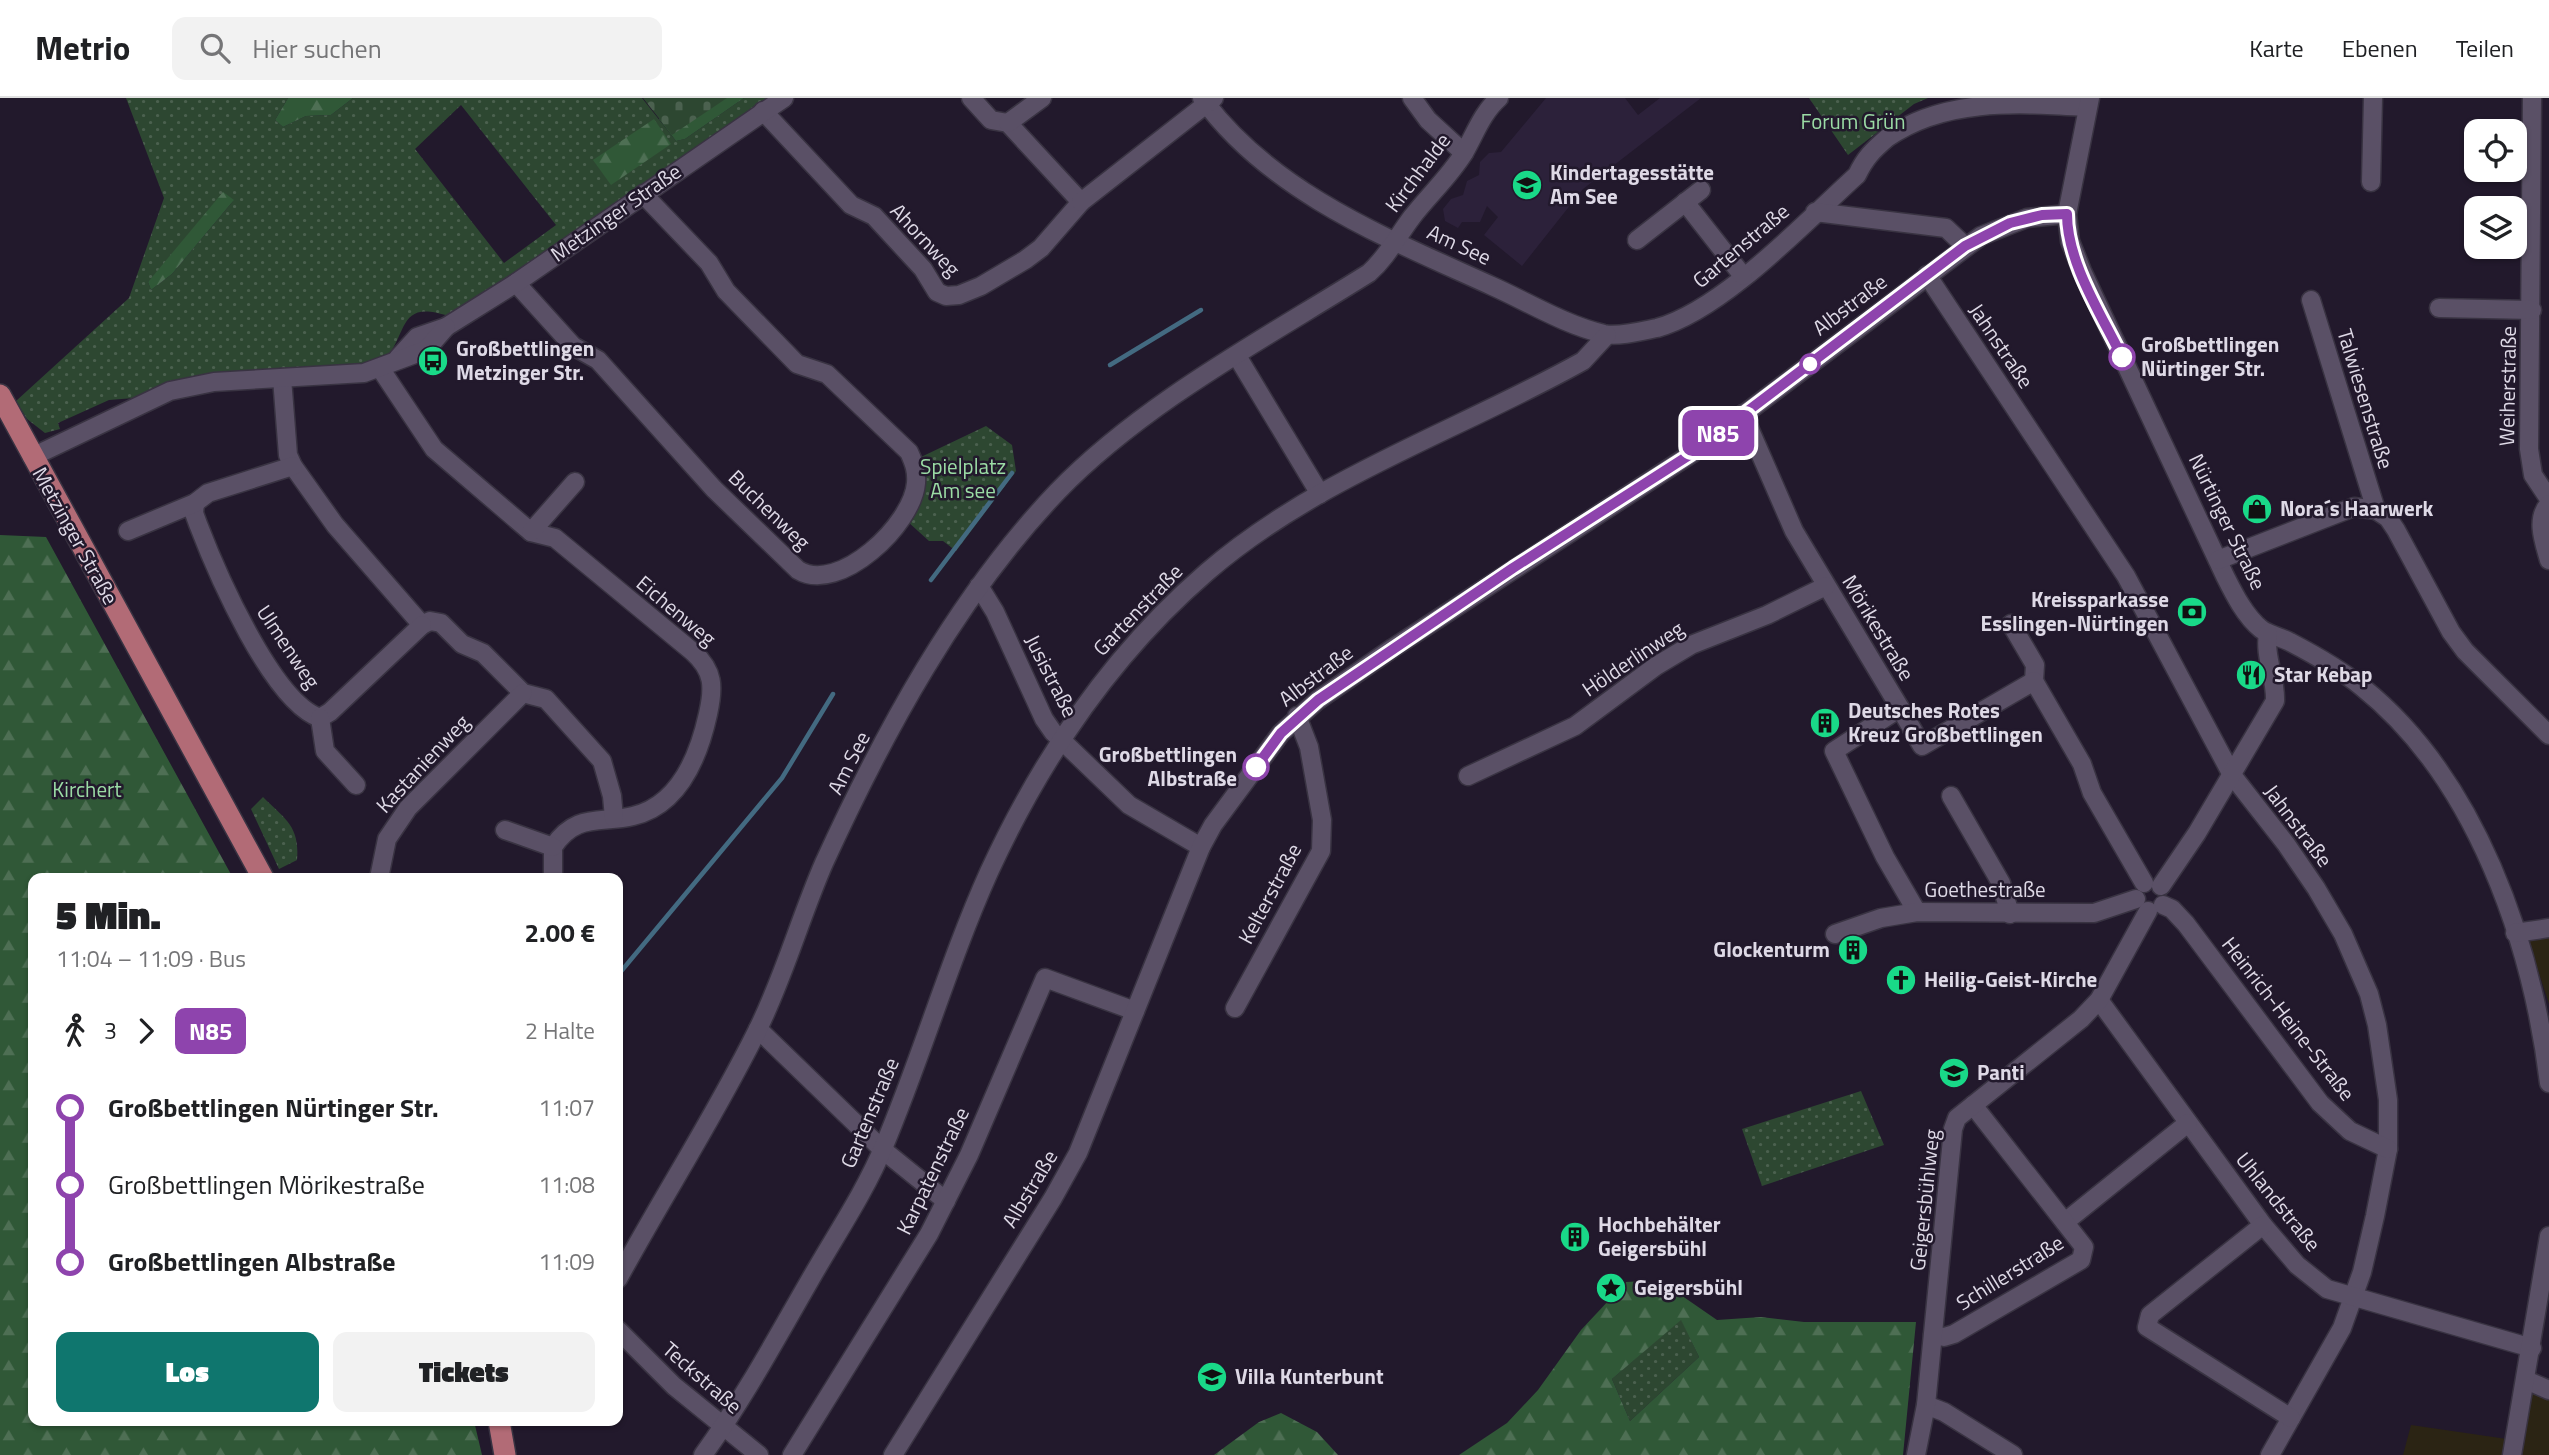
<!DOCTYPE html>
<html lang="de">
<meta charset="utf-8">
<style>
:root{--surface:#fff;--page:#f2f2f2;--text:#202124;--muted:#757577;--line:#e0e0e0;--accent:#0f766e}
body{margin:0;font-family:"Titillium Web",sans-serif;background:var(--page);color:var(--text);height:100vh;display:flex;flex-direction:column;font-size:26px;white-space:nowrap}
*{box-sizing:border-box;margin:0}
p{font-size:23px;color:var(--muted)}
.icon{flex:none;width:38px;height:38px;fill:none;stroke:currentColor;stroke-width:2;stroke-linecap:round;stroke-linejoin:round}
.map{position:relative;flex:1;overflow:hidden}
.drawer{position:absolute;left:28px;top:775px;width:595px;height:553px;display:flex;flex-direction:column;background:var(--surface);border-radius:14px;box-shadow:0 2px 5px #0004}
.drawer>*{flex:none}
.badge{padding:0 14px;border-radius:10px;font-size:24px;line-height:46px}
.fabs{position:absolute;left:2464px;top:21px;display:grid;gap:14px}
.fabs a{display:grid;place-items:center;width:63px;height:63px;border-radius:14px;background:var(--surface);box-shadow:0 2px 5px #0004;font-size:35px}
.map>.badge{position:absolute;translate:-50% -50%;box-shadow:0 0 0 4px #fff}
.legs{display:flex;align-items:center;gap:10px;height:77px;padding:0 28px;font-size:23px}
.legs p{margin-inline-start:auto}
.head{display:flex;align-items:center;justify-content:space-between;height:119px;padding:0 28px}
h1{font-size:38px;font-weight:800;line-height:52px}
.action{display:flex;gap:14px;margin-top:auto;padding:14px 28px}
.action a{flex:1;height:80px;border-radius:14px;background:var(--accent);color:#fff;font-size:28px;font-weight:800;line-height:80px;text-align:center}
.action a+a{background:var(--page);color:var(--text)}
ul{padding:0 28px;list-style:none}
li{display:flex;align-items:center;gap:24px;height:77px;font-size:26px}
li i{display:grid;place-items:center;width:10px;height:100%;margin:0 9px;background:currentColor}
li i::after{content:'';width:18px;height:18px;margin:-9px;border:5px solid;border-radius:50%;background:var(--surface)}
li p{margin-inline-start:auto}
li:first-child i{background:linear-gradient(#0000 50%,currentColor 0)}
li:last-child i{background:linear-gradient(currentColor 50%,#0000 0)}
header{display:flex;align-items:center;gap:42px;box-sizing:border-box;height:98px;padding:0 35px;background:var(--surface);border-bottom:2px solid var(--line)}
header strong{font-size:33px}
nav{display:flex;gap:38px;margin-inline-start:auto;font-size:24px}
.search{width:490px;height:63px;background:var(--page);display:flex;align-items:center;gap:18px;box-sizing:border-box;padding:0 24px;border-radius:14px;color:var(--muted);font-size:26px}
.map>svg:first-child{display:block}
</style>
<header>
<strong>Metrio</strong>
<div class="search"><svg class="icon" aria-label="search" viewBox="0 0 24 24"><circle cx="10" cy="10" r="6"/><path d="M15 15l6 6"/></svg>Hier suchen</div>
<nav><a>Karte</a><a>Ebenen</a><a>Teilen</a></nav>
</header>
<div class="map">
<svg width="2549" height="1357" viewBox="0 0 2549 1357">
<defs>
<pattern id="grass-dots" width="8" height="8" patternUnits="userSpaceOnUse" patternTransform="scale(1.75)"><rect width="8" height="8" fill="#2d4731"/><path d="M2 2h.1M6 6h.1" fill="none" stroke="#4b614f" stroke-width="1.8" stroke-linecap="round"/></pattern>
<pattern id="forest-firs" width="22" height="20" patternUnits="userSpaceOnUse" patternTransform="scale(1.75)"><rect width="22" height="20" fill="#305837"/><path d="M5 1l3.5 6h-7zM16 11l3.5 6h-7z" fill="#4e6f54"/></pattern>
<pattern id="cemetery-stones" width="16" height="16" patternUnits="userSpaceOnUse" patternTransform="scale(1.75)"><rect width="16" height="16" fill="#2d4731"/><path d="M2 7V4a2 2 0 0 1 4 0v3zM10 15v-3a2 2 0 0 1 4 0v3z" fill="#4b614f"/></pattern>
</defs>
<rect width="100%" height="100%" fill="#22192c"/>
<g fill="#2b2414">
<path d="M 2549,839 L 2549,906 L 2528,842 Z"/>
<path d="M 2520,1275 L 2549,1286 L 2549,1357 L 2403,1357 L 2411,1327 L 2507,1341 Z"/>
</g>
<path fill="#2c213a" d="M 1546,0 L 1625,0 L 1638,17 L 1660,0 L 1701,0 L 1583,91 L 1522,168 L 1484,137 L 1498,119 L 1487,108 L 1480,124 L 1462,124 L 1458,130 L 1445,123 L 1443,111 L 1451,101 L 1463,97 L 1467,83 L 1479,77 L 1480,64 L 1489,55 L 1501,54 Z"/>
<g fill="url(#grass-dots)" fill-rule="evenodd">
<path d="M 126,0 L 288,0 L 275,22 L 283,29 L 306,18 L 331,17 L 353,0 L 642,0 L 676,43 L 685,41 L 744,0 L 768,0 L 764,7 L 748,13 L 651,80 L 644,90 L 615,105 L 521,171 C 517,178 461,210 448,218 C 399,202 408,233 387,259 L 364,267 L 214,275 L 173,284 L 134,300 L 109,302 L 58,325 L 60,331 L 45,335 L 27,321 L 16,303 L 129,200 L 164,100 ZM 461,7 L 556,127 L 504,165 L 415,51 ZM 234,102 L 172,176 L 151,192 L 148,184 Z"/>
<path d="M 1809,0 L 1928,0 L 1914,6 L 1848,57 Z"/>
<path d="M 986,328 L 1012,347 L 1016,373 L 956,453 L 943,443 L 929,443 L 907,423 C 925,399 928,389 921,359 Z"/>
<path d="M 263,699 C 285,721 300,728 297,762 L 279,771 L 251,711 Z"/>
<path d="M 1861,993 L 1884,1047 L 1762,1088 L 1742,1031 Z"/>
<path d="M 1681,1221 L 1699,1259 L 1630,1323 L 1612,1281 Z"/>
</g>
<g fill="url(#forest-firs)" fill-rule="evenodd">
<path d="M 288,0 L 353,0 L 331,17 L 306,18 L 283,29 L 275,22 Z"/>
<path d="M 699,0 L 744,0 L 685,41 L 676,43 L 659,21 L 684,3 Z"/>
<path d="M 654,21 L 671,46 L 611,87 L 593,62 Z"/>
<path d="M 223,94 L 234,102 L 172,176 L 151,192 L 148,184 Z"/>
<path d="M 0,437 L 46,439 L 233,780 L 33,780 L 33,1323 L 474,1323 L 482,1357 L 0,1357 Z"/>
<path d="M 1644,1183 L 1675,1193 L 1717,1222 L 1761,1219 L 1804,1224 L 1916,1224 L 1903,1357 L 1459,1357 L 1507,1325 L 1538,1292 L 1581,1232 L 1626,1184 ZM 1681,1222 L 1699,1259 L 1630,1323 L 1612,1281 Z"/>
<path d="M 1281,1315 L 1317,1334 L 1338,1357 L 1214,1357 L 1259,1324 Z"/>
</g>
<path fill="url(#cemetery-stones)" d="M 643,0 L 727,0 L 672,37 Z"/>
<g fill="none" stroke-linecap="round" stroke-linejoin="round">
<g stroke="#436a81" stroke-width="4.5">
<path d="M 1110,267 L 1201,212"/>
<path d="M 931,482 L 1012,375"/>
<path d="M 618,877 L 782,680 L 833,596"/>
</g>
<g stroke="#393342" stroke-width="21">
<g id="minor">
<path d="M 1202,0 C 1271,95 1389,141 1492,188 C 1528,204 1565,227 1604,236 C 1619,239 1642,233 1657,230 C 1723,212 1806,123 1857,77 C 1865,60 1873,52 1887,40 C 1944,0 2016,5 2086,9"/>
<path d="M 1412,0 L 1428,22 L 1464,55"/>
<path d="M 2090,0 L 2067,116 L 2070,143 L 2082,173 L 2225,478 C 2234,496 2245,518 2261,531 C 2269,537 2281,539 2290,544 C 2315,557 2340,571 2362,589 C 2476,680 2532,845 2549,985"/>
<path d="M 2532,0 L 2529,351 L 2533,377 L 2549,401"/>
<path d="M 763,13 L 851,107 L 874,118 L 923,171 L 937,194 L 946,198 L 959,197 L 981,188 L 1025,162 L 1041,150 L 1081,104 L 1008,25 L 991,22 L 971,0"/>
<path d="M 1008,25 L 1042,0"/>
<path d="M 2371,84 L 2373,0"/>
<path d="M 1081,104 L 1214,0"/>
<path d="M 1685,104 L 1743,178"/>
<path d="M 1815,114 L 1946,130 L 1965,148"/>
<path d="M 1637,142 L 1701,92"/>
<path d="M 1927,177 L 2126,478 L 2232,677 L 2286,746 L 2316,790 L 2343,836 L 2369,896 L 2377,927 L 2388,1002 L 2388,1051 L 2375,1118 L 2362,1174 L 2342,1230 L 2270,1357"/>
<path d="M 516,185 L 573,248 L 598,262 L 714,391 L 798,472 C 839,497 913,426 916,385 C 917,373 914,365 909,354 L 827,276 L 797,266 L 726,193 L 709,165 L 643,96"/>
<path d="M 2311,202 L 2376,412 L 2388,420 L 2396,432 L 2451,534 L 2465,553 L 2549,637"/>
<path d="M 2439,210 L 2532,212"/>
<path d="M 1237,258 L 1320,396"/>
<path d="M 398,260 L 417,239 L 446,229 L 516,185 L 784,0"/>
<path d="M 380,270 L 434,351 L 531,434 L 555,440 L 693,554 C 714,573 714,589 708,616 C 699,657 680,707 633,718 C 601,726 576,714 553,749 L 553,780"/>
<path d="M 282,280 L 288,357 L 293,368 L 335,427 L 422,527 L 430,523 L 441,525 L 462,546 L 483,555 L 523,595 L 546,601 L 602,663 L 612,698 L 614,720"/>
<path d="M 1743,316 L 1794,433 L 1900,610 L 1834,653 L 1885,759 L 1917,814"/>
<path d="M 32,359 L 170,293 L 214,284 L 364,275 L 426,252 L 446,229"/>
<path d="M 195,405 L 194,415 L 198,426 C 216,473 272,604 320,620 L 330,614 L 422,527"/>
<path d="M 2549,406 C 2535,421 2544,444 2549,462"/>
<path d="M 128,433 L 195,405 L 208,395 L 293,368"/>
<path d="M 531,434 L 575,384"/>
<path d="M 2218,462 L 2354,409 L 2376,412"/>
<path d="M 979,488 L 995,514 L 1044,621 L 1053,634 L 1129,707 L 1201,749"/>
<path d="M 2011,526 L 2035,567 L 2034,583"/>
<path d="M 1900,610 L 1922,648 L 2034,583 L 2082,666 L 2092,695 L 2144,785"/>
<path d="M 320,620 L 325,653 L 356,687"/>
<path d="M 1468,678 L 1575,628 L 1656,568 L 1691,547 L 1767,517 L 1826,488"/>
<path d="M 1951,698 L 2001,785 L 2010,816"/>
<path d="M 505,732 L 553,749"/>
<path d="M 379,780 L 387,741 L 408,710 L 523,595"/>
<path d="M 2161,788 L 2197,735 L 2275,603 C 2276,579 2264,559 2268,535"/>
<path d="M 2163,807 L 2172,811 L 2186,826 L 2320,1005 L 2350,1033 L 2388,1051"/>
<path d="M 2515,835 L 2549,830"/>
<path d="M 1835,836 L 1881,820 L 1917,814 L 2094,815 L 2136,801"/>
<path d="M 2099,902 L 2263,1127 L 2297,1167 L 2327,1191 L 2532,1250"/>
<path d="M 1235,910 L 1321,753 L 1322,722 L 1309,649 L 1297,618"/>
<path d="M 758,931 L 883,1052 L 946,1103"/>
<path d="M 2065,1124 L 2188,1025"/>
<path d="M 2263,1127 L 2150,1217 L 2147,1229 L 2291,1320"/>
<path d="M 618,1181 C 663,1098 715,1018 757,933 C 784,879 800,820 824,765 C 884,634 957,499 1057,394 C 1143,305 1264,241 1369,175 C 1387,159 1397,139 1412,119 C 1429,97 1449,79 1464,55 C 1475,36 1482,15 1499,0"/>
<path d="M 618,1232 L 674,1288 L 759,1357"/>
<path d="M 1933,1237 L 1944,1239 L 1954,1236 L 2081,1162 L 2084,1149 L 1973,1007"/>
<path d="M 2526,1282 L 2549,1292"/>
<path d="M 1926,1307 L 1944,1314 L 2013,1357"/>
<path d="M 703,1357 C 743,1302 776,1241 810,1182 C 835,1138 865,1094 884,1048 C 922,958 949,863 989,774 C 1041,661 1113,555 1207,474 C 1317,379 1458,333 1583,263 L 1607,237"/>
<path d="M 792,1357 L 929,1136 L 969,1057 L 1045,880 L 1135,913"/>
<path d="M 893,1357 L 1053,1100 L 1078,1055 L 1201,749 L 1213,727 L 1281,635 L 1318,602 L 1393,550 L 1691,356 L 1981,138 L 2027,120 L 2067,116"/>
<path d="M 1916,1357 L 1926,1307 L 1953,1031 L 1957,1020 L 2081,921 L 2099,902 L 2148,813"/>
<path d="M 2512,1357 L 2549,1138"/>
</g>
</g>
<g stroke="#393342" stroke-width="24">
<g id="major">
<path d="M 0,297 L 263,780"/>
<path d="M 499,1323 L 505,1357"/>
</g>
</g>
<use href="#minor" stroke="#5a5066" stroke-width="18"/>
<use href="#major" stroke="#b26b76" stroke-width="21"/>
</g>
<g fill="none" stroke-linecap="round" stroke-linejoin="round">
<g stroke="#fff" stroke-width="16">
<path id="line-1" d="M 1256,669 L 1281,635 L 1318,602 L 1513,470 L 1691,356 L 1965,148 L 2010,125 L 2042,117 L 2067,116 C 2067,164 2101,216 2122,259"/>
</g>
<use href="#line-1" stroke="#8e44ad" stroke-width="10"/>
</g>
<defs>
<g id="school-disc" transform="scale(1.575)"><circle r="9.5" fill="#19d988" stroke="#22192c"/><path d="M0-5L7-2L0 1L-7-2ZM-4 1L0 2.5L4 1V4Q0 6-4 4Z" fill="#111"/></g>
<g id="bus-disc" transform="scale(1.575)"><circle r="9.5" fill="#19d988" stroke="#22192c"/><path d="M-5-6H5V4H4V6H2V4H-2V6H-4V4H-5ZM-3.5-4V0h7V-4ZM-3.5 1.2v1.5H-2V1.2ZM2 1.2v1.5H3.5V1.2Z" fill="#111"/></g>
<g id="shop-disc" transform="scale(1.575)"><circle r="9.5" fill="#19d988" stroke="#22192c"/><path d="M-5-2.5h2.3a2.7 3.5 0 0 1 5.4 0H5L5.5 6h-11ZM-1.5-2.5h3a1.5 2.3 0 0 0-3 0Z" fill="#111"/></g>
<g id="bank-disc" transform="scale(1.575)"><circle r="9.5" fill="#19d988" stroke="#22192c"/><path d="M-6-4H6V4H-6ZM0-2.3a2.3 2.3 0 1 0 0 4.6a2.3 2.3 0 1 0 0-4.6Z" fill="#111"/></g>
<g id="restaurant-disc" transform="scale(1.575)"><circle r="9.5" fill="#19d988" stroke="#22192c"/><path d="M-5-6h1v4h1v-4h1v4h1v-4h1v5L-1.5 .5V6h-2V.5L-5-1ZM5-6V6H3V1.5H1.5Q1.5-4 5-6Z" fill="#111"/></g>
<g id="building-disc" transform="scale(1.575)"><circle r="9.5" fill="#19d988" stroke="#22192c"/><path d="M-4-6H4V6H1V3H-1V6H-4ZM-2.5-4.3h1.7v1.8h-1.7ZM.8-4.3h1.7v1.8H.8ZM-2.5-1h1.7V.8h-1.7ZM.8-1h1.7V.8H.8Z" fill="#111"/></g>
<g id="church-disc" transform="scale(1.575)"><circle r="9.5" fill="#19d988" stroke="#22192c"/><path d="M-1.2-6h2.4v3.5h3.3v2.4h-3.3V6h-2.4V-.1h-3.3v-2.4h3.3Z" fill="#111"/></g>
<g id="sight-disc" transform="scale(1.575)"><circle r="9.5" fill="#19d988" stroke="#22192c"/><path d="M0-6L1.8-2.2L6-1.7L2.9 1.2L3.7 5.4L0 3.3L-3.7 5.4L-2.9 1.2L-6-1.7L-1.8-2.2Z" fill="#111"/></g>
</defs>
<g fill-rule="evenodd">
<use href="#school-disc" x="1527" y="87"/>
<use href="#bus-disc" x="433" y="263"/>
<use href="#shop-disc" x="2257" y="411"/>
<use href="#bank-disc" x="2192" y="514"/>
<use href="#restaurant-disc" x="2251" y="577"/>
<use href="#building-disc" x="1825" y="625"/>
<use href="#building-disc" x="1853" y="852"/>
<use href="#church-disc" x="1901" y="882"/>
<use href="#school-disc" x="1954" y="975"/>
<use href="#building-disc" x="1575" y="1139"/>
<use href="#sight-disc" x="1611" y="1190"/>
<use href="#school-disc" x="1212" y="1279"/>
</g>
<g fill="#fff" stroke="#8e44ad" stroke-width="3.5">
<circle cx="2122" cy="259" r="12"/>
<circle cx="1810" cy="266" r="9"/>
<circle cx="1256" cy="669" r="12"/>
</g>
<g text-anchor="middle" stroke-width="5" stroke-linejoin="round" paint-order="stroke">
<g font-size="21" fill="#9bdca5" stroke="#22192c">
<text x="1853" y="31">Forum Grün</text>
<text x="963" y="376">Spielplatz<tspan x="963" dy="24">Am see</tspan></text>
<text x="87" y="699">Kirchert</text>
</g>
<g font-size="21" fill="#ded9e6" stroke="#22192c">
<text transform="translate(1418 75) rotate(-53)" y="7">Kirchhalde</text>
<text transform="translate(616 115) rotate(-35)" y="7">Metzinger Straße</text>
<text transform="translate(925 142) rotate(47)" y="7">Ahornweg</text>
<text transform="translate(1459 147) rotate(25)" y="7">Am See</text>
<text transform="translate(1741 148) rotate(-40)" y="7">Gartenstraße</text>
<text transform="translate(1850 207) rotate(-37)" y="7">Albstraße</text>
<text transform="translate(2001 248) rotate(56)" y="7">Jahnstraße</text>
<text transform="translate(2508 288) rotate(-89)" y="7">Weiherstraße</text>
<text transform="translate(2365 301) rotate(73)" y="7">Talwiesenstraße</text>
<text transform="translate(769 412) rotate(44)" y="7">Buchenweg</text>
<text transform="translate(2227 424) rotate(64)" y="7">Nürtinger Straße</text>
<text transform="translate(75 438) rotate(61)" y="7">Metzinger Straße</text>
<text transform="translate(1138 512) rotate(-46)" y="7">Gartenstraße</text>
<text transform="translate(676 513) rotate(40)" y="7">Eichenweg</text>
<text transform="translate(1878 530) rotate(59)" y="7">Mörikestraße</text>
<text transform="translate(288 549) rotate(56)" y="7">Ulmenweg</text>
<text transform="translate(1633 561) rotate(-34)" y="7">Hölderlinweg</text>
<text transform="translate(1051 578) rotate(63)" y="7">Jusistraße</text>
<text transform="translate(1316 578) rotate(-37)" y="7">Albstraße</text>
<text transform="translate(849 665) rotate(-63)" y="7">Am See</text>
<text transform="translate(423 666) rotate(-47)" y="7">Kastanienweg</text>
<text transform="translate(2298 728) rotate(53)" y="7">Jahnstraße</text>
<text x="1985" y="799">Goethestraße</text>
<text transform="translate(1270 796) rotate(-62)" y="7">Kelterstraße</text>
<text transform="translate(2288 921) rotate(52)" y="7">Heinrich-Heine-Straße</text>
<text transform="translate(870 1015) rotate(-67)" y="7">Gartenstraße</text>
<text transform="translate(933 1073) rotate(-64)" y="7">Karpatenstraße</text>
<text transform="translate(1030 1091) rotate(-59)" y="7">Albstraße</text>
<text transform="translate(1925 1102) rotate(-84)" y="7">Geigersbühlweg</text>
<text transform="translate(2278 1104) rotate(51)" y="7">Uhlandstraße</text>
<text transform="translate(2010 1175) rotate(-32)" y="7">Schillerstraße</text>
<text transform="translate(702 1280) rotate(41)" y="7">Teckstraße</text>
</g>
<g font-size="21" font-weight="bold" fill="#ded9e6" stroke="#22192c" text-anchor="start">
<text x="1550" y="82">Kindertagesstätte<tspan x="1550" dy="24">Am See</tspan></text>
<text x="456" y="258">Großbettlingen<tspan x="456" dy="24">Metzinger Str.</tspan></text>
<text x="2280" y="418">Nora´s Haarwerk</text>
<text x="2169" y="509" text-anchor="end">Kreissparkasse<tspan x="2169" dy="24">Esslingen-Nürtingen</tspan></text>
<text x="2274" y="584">Star Kebap</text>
<text x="1848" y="620">Deutsches Rotes<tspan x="1848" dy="24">Kreuz Großbettlingen</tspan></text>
<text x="1830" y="859" text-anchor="end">Glockenturm</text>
<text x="1924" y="889">Heilig-Geist-Kirche</text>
<text x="1977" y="982">Panti</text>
<text x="1598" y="1134">Hochbehälter<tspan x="1598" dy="24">Geigersbühl</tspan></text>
<text x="1634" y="1197">Geigersbühl</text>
<text x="1235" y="1286">Villa Kunterbunt</text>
</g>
<g font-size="21" font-weight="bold" fill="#ded9e6" stroke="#22192c" text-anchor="start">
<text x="2141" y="254">Großbettlingen<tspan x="2141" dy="24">Nürtinger Str.</tspan></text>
<text x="1237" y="664" text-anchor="end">Großbettlingen<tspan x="1237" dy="24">Albstraße</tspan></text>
</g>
</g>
</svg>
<div class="fabs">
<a><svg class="icon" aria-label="locate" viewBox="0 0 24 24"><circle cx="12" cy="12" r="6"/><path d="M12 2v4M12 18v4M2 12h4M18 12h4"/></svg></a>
<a><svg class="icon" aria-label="layers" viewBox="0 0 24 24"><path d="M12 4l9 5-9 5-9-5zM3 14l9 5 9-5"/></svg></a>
</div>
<b class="badge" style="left:1718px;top:335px;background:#8e44ad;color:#fff">N85</b>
<section class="drawer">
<div class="head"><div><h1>5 Min.</h1><p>11:04 – 11:09 · Bus</p></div><b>2.00 €</b></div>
<div class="legs"><svg class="icon" aria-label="walk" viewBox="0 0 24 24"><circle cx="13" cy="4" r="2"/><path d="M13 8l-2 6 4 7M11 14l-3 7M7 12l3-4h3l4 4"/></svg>3<svg class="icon" aria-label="forward" viewBox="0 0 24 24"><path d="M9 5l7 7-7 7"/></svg><b class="badge" style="background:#8e44ad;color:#fff">N85</b><p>2 Halte</p></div>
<ul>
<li><i style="color:#8e44ad"></i><b>Großbettlingen Nürtinger Str.</b><p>11:07</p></li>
<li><i style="color:#8e44ad"></i><span>Großbettlingen Mörikestraße</span><p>11:08</p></li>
<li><i style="color:#8e44ad"></i><b>Großbettlingen Albstraße</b><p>11:09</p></li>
</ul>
<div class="action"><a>Los</a><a>Tickets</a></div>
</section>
</div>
